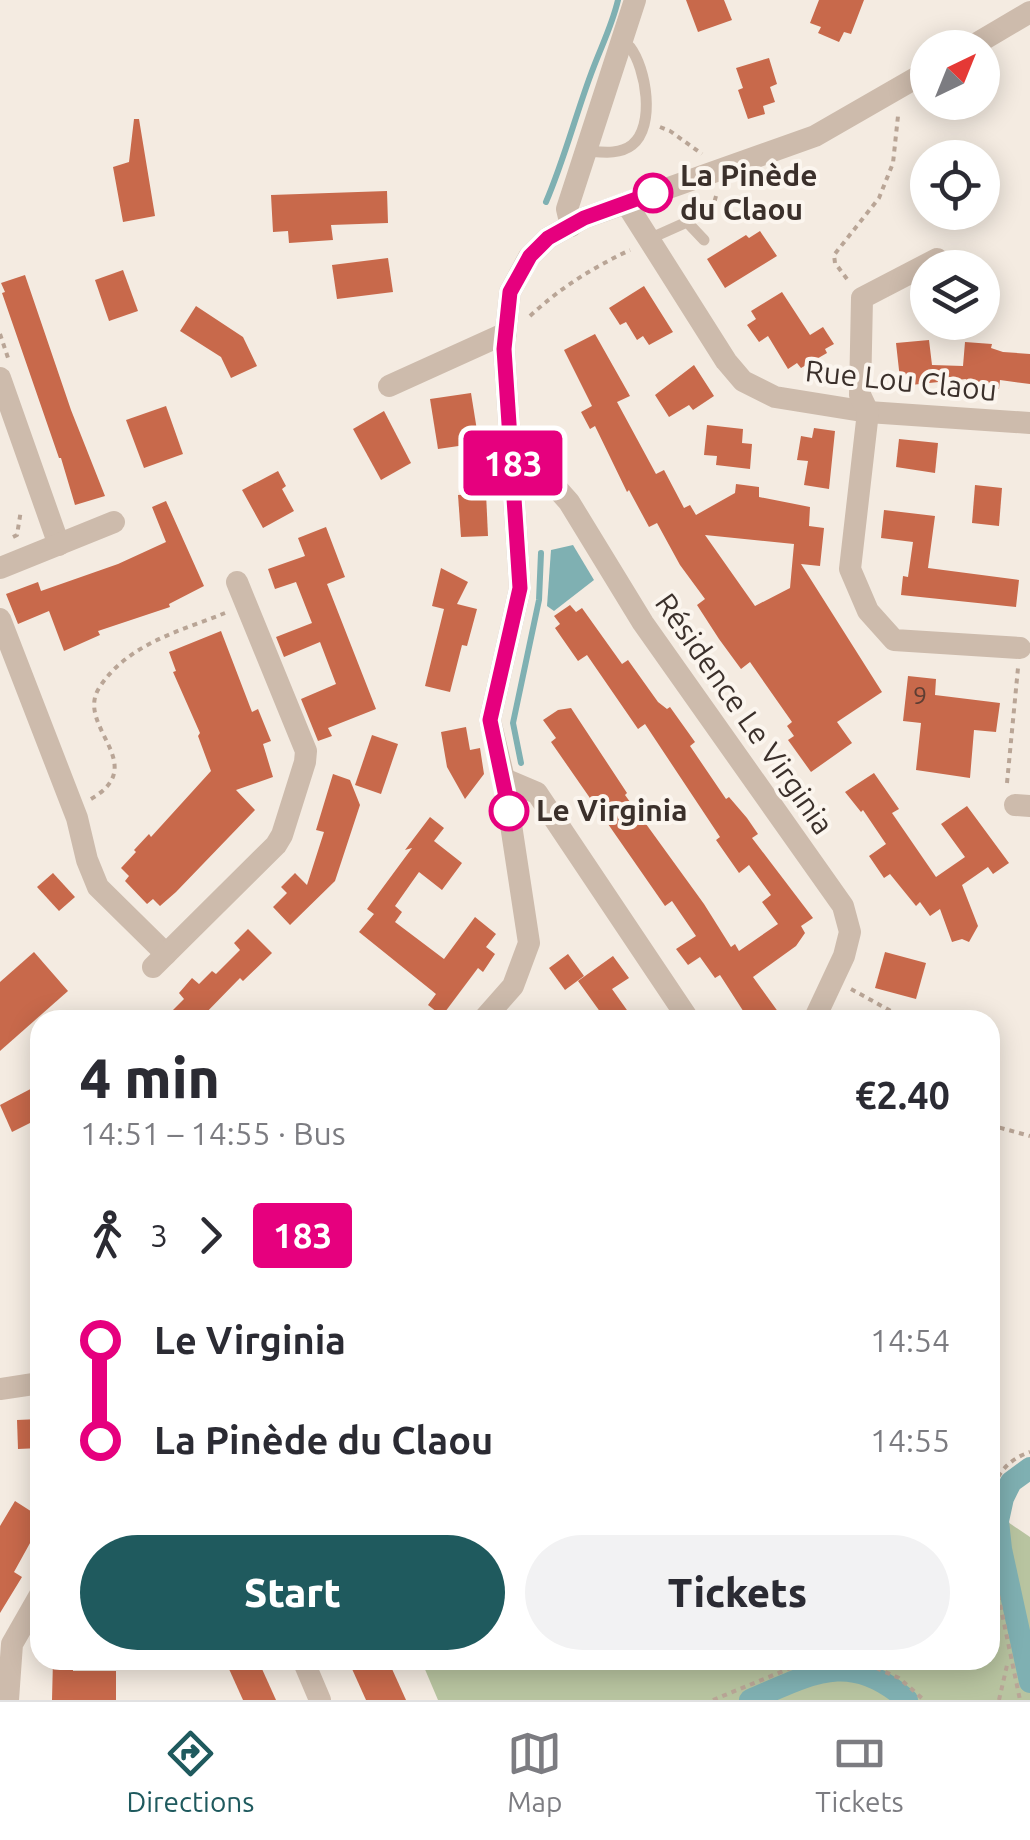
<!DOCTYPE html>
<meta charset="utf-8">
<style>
:root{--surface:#fff;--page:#f2f2f3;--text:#2b2b33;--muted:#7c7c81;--line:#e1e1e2;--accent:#1f5a5e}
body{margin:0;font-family:Ubuntu,sans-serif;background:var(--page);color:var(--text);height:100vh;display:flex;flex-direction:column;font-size:38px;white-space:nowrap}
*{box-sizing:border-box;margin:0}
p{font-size:32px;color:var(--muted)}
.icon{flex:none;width:55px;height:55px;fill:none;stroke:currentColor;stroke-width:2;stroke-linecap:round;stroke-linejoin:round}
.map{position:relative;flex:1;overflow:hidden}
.drawer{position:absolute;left:30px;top:1010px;width:970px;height:660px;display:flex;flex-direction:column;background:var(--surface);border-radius:30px;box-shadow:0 5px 25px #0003}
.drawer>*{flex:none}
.badge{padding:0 20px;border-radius:8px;font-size:35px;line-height:65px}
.needle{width:65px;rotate:43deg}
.tools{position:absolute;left:910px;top:30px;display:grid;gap:20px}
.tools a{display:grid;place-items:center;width:90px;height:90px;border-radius:50%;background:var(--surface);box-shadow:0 5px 25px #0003;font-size:50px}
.map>.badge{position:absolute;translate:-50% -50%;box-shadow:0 0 0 5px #fff}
.legs{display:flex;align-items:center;gap:15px;height:110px;padding:0 50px;font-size:32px}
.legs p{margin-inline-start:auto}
.headline{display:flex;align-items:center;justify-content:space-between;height:170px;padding:0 50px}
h1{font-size:55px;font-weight:800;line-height:75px}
.primary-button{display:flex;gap:20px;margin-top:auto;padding:20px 50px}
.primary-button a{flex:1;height:115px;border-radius:60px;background:var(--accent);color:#fff;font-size:40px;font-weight:800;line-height:115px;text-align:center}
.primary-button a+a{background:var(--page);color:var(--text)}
ul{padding:0 50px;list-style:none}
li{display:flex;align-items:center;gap:35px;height:100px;font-size:38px}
li i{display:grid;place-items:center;width:15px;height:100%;margin:0 12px;background:currentColor}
li i::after{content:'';width:25px;height:25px;margin:-12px;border:8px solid;border-radius:50%;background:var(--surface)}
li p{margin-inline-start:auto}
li:first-child i{background:linear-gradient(#0000 50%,currentColor 0)}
li:last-child i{background:linear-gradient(currentColor 50%,#0000 0)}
.dock{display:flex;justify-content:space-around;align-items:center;height:140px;border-top:2px solid var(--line);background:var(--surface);font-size:28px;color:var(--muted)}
.dock a{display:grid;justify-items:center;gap:5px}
.dock .active{color:var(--accent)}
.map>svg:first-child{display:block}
</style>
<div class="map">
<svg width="1030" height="1700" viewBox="0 0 1030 1700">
<rect width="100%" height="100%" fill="#f4ebe1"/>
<path fill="#b8c4a0" d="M 990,1510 L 1030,1537 L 1030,1700 L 438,1700 L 421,1660 L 990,1660 Z"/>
<path fill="#7fb0b2" d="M 573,545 L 594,580 L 554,611 L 547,606 L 551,550 Z"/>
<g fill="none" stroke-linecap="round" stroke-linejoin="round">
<g stroke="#7fb0b2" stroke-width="6">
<path d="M 546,202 C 564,160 575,117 591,74 C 600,49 612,26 618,0"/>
<path d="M 521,763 L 513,723 L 539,600 L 541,553"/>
</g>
<g stroke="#7fb0b2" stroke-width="22">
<path d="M 1030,1468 L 1011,1482 L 1003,1498 L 998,1521 L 1001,1549 L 1030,1682"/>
<path d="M 750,1700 C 811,1674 850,1649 907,1700"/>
</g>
</g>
<g fill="#c8694b" fill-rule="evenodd">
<path d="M 686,0 L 724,0 L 732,20 L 698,32 Z"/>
<path d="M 819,0 L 864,0 L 851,34 L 844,32 L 839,42 L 818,33 L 821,27 L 810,23 Z"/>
<path d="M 769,58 L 777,84 L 770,87 L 775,102 L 763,106 L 765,114 L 748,119 L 738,90 L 743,88 L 736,68 Z"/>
<path d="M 134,119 L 139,119 L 155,216 L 123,222 L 113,167 L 129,162 Z"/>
<path d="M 387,191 L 388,223 L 331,225 L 333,240 L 289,243 L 288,231 L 273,232 L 271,195 Z"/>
<path d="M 760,231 L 777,256 L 725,288 L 707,259 L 746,235 L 749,238 Z"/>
<path d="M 388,258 L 393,292 L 337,299 L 332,265 Z"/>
<path d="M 123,270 L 138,311 L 109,321 L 95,280 Z"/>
<path d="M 25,275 L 71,410 L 105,496 L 75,505 L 61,458 L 59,458 L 2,293 L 5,292 L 1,283 Z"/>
<path d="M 644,286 L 673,332 L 649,345 L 643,336 L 637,340 L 626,322 L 620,325 L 609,308 Z"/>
<path d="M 782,292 L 810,335 L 823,327 L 834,344 L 825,349 L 827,353 L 801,368 L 797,363 L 788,369 L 768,336 L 759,342 L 747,325 L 756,319 L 751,311 Z"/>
<path d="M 196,306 L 243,337 L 257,366 L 231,378 L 221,357 L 180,331 Z"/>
<path d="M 595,334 L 630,396 L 617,402 L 656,474 L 664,470 L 684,508 L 690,505 L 696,515 L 735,493 L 736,484 L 759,487 L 759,497 L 810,507 L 809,526 L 824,528 L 820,566 L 801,564 L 882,692 L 837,722 L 852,743 L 811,772 L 788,740 L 794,736 L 787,726 L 792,722 L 750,662 L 741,669 L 719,639 L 697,605 L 705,599 L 680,565 L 657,523 L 649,527 L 629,490 L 627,492 L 595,426 L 590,429 L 581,412 L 592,406 L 564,350 ZM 705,535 L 794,544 L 790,588 L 755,606 Z"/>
<path d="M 929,340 L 932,365 L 963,366 L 965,342 L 992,344 L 991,348 L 1003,352 L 1030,354 L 1030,384 L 1000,380 L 999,389 L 965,386 L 966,379 L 911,385 L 911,378 L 900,379 L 896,343 Z"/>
<path d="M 694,365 L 714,396 L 693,410 L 689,405 L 669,417 L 655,395 Z"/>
<path d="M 471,393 L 479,443 L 438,449 L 430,399 Z"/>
<path d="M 166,406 L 183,454 L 144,468 L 126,420 Z"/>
<path d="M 384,411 L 411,463 L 381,480 L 353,429 Z"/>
<path d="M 707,425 L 743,429 L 742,443 L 752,444 L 750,469 L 716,465 L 717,456 L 704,455 Z"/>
<path d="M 814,428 L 835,431 L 829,489 L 804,485 L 808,461 L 797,460 L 801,436 L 812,438 Z"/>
<path d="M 899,439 L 938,443 L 935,473 L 896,467 Z"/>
<path d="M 278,471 L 286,486 L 282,489 L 294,511 L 263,528 L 242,490 Z"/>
<path d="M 975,485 L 1002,488 L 999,526 L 972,523 Z"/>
<path d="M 486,493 L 488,536 L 461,537 L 458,495 Z"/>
<path d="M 166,501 L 204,586 L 169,604 L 170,607 L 98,631 L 100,635 L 64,651 L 49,611 L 18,624 L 6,594 L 38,582 L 41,591 L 118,564 L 166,542 L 152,507 Z"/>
<path d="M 884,510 L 935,516 L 928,568 L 1019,580 L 1016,607 L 901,595 L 903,576 L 908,577 L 913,542 L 881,538 Z"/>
<path d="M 326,527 L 345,577 L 327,584 L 376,709 L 328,728 L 332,736 L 318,741 L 301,699 L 336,684 L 320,642 L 284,657 L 276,637 L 312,623 L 296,582 L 275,589 L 268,569 L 305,556 L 298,538 Z"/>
<path d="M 441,568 L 468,582 L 457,604 L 477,609 L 467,646 L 462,645 L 450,692 L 425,686 L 444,609 L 432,606 Z"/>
<path d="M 570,605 L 576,612 L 582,608 L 622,664 L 628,660 L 658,702 L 667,709 L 670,707 L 695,742 L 690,746 L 726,799 L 729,797 L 747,818 L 758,834 L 752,838 L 813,918 L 801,926 L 805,933 L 796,946 L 753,977 L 784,1020 L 749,1020 L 720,975 L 715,978 L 700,957 L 688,965 L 676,949 L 696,936 L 672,901 L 665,906 L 551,742 L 556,738 L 543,720 L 558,710 L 571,708 L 627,793 L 625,795 L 704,904 L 731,947 L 735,944 L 739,951 L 778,924 L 762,902 L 771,895 L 749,865 L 739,873 L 716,840 L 720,837 L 645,724 L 638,729 L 587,655 L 578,661 L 555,628 L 560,624 L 554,616 Z"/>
<path d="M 221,631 L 252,712 L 258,709 L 271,741 L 263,744 L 273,777 L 236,790 L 255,810 L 176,892 L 160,906 L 153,899 L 147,904 L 125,881 L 129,876 L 121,868 L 136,852 L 134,850 L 149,834 L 151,837 L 211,771 L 198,736 L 200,733 L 173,672 L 176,671 L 169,652 Z"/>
<path d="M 908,676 L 936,679 L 935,695 L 1000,703 L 996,732 L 974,730 L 970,778 L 916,770 L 921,723 L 903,721 Z"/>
<path d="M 466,727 L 470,750 L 480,748 L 484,774 L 465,799 L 447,767 L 441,732 Z"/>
<path d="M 372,735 L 398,744 L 381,794 L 355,785 Z"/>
<path d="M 874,773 L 899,809 L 892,813 L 936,877 L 965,857 L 941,824 L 967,806 L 1009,863 L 993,874 L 988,867 L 962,885 L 978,926 L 969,942 L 962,939 L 952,942 L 940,909 L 930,916 L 920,902 L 916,906 L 890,874 L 884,878 L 869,856 L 886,844 L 863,810 L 861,812 L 845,792 Z"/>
<path d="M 333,774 L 350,780 L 360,805 L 335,881 L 290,925 L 273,907 L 287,893 L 281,887 L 295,873 L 307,885 L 324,832 L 316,830 Z"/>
<path d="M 430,817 L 444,828 L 434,841 L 462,863 L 442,890 L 419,872 L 395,906 L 402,912 L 395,922 L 444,959 L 475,917 L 496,934 L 486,947 L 495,954 L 483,972 L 478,968 L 442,1016 L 428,1005 L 436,994 L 359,932 L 374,914 L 367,909 L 412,848 L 405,850 Z"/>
<path d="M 53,873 L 75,897 L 59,911 L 37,887 Z"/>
<path d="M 248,929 L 272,953 L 243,981 L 240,978 L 199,1020 L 163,1020 L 184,999 L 179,993 L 192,978 L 199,984 L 212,971 L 216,974 L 240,950 L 234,943 Z"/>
<path d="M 34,952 L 68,991 L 0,1051 L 0,982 Z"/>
<path d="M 885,952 L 926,963 L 916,999 L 875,988 Z"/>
<path d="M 568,954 L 584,976 L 565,990 L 549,968 Z"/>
<path d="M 613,956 L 629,978 L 612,989 L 634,1020 L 606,1020 L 578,981 Z"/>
<path d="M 40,1084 L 40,1118 L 12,1132 L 0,1105 Z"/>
<path d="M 40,1419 L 40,1448 L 18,1449 L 17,1420 Z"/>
<path d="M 15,1501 L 40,1517 L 40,1525 L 14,1572 L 22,1577 L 0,1613 L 0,1526 Z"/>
<path d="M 53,1660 L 73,1660 L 73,1671 L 116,1671 L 116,1700 L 52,1700 Z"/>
<path d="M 250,1660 L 258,1660 L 276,1700 L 243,1700 L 229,1669 Z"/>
<path d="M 348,1660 L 388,1660 L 406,1700 L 366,1700 Z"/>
</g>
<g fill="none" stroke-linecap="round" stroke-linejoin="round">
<g stroke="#b9a596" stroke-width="4" stroke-dasharray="5 5" stroke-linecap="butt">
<path d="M 660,127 L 670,131 L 702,154"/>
<path d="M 704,217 L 713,207 L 716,196"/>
<path d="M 847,279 L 835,263 L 834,255 L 879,198 L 893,163 L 898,116"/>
<path d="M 530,316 C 560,288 592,268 630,250"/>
<path d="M 0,334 L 8,358"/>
<path d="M 13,537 L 17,535 L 21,510"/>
<path d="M 1007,783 L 1018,668"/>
<path d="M 91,799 C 151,764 75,727 99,688 C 127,644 180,631 225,613"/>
<path d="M 851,989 L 907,1020"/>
<path d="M 990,1125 L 1030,1136"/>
<path d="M 990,1495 C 997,1473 1009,1459 1030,1452"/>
<path d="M 990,1556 L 1020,1700"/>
<path d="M 858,1660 L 899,1678 L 924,1700"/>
<path d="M 713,1700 L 810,1660"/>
<path d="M 999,1700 L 1008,1661"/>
</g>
<g stroke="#cdbbac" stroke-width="11">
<path d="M 586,151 C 602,152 619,155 632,145 C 656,126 646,68 630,47 L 620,43"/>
<path d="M 649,239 L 687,222 L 704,240"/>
</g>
<g stroke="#cdbbac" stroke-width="22">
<path d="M 969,48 L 1030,12"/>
<path d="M 626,203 L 726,361 L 743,381 L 775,397 L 868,412 L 1030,423"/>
<path d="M 571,226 L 567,209 L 635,0"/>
<path d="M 937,259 L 862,298 L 860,395 L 868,412 L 850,569 L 868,611 L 894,640 L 1020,648"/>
<path d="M 0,378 L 59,545"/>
<path d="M 389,386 L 506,333"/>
<path d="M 514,483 L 553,484 L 569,502 L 643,623 L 843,906 L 850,932 L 844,956 L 814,1020"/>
<path d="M 0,568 L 114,522"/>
<path d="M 0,619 L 77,818 L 87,860 L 98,887 L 166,954"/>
<path d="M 504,779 L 537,793 L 689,1020"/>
<path d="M 1015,805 L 1030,806"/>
<path d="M 153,967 L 276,845 L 282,835 L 305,762 L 306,751 L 237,582"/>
<path d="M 483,1020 L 513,986 L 529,943 L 504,779 L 490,720 L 520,588 L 504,349 L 510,292 L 529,257 L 548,238 L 584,218 L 815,136 L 928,71"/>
<path d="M 0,1389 L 40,1383"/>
<path d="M 303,1660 L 320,1700"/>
<path d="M 8,1700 L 12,1644 L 40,1595"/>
</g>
</g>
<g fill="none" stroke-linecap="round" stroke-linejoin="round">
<g stroke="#fff" stroke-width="22">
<path id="line-1" d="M 509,811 L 490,720 L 520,588 L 504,349 L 510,292 L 530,256 L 548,238 L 584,218 L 653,193"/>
</g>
<use href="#line-1" stroke="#e6007e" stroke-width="15"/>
</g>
<g fill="#fff" stroke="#e6007e" stroke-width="5">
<circle cx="653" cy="193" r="18"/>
<circle cx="509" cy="811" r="18"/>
</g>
<g text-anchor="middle" stroke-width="8" stroke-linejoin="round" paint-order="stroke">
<g font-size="25" fill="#5e3e33">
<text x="920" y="704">9</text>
</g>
<g font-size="30" font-weight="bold" fill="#3b302b" stroke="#fbf5ee" text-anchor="start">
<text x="680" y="186">La Pinède<tspan x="680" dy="34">du Claou</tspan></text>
<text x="536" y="821">Le Virginia</text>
</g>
<g font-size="30" fill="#3b302b" stroke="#fbf5ee">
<text transform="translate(901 381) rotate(6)" y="10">Rue Lou Claou</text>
<text transform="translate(744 714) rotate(55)" y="10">Résidence Le Virginia</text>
</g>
</g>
</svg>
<div class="tools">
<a><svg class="needle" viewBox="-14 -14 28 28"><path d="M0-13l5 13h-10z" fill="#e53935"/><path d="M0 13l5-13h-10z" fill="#7c7c81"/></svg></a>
<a><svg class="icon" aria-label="locate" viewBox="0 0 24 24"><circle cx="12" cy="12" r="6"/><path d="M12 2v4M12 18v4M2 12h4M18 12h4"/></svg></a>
<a><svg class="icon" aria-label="layers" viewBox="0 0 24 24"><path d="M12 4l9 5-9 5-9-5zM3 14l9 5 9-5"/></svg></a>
</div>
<b class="badge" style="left:513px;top:463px;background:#e6007e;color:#fff">183</b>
<section class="drawer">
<div class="headline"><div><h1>4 min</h1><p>14:51 – 14:55 · Bus</p></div><b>€2.40</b></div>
<div class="legs"><svg class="icon" aria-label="walk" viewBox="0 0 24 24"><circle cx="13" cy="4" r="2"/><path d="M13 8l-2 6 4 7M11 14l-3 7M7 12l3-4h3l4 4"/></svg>3<svg class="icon" aria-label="forward" viewBox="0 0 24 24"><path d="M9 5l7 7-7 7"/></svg><b class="badge" style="background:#e6007e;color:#fff">183</b></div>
<ul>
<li><i style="color:#e6007e"></i><b>Le Virginia</b><p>14:54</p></li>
<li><i style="color:#e6007e"></i><b>La Pinède du Claou</b><p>14:55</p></li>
</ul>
<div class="primary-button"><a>Start</a><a>Tickets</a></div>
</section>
</div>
<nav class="dock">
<a class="active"><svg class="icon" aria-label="directions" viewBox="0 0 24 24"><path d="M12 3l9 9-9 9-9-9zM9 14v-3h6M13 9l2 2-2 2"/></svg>Directions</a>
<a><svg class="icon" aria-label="map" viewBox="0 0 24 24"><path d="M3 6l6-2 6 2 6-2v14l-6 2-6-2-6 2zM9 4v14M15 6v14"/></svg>Map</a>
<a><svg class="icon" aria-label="tickets" viewBox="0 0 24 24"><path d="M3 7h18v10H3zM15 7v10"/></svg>Tickets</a>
</nav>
